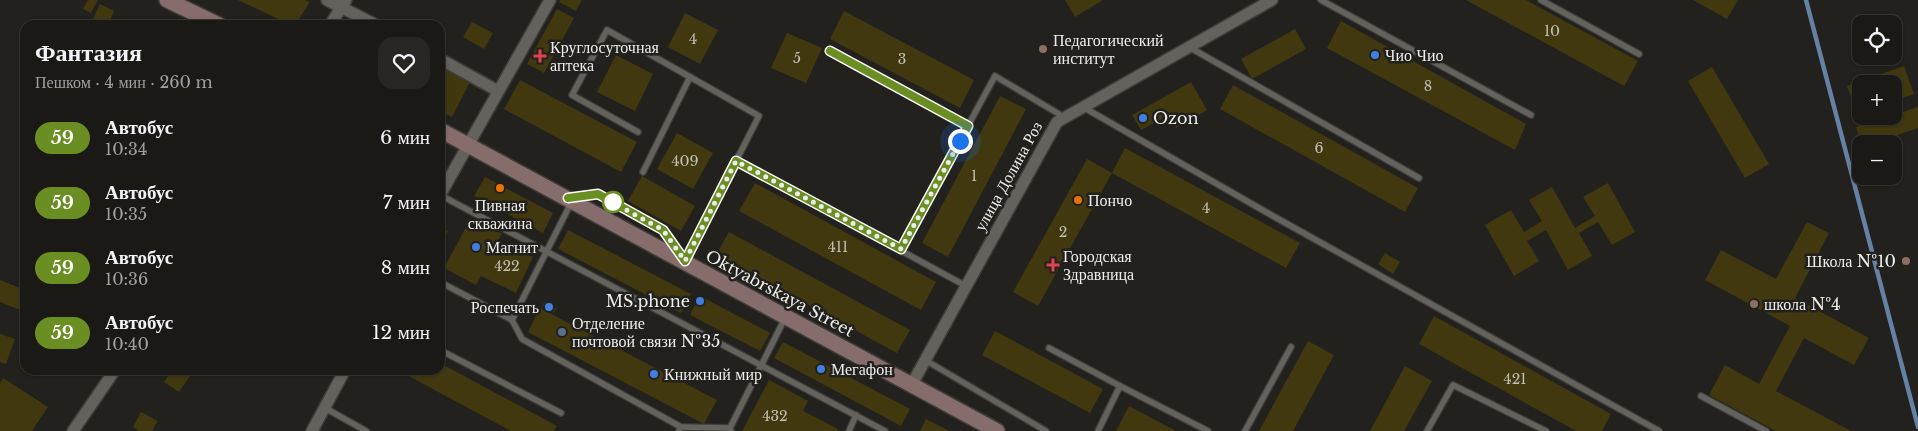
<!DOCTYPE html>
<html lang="ru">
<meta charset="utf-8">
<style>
:root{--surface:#1a1916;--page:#272623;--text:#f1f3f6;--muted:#9fa0a1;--line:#383835}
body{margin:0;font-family:"Libre Baskerville",serif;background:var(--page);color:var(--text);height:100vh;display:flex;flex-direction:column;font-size:19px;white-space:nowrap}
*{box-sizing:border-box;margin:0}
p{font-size:16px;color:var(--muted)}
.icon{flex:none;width:28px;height:28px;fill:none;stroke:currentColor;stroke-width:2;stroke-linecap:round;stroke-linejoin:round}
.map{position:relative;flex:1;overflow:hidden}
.side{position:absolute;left:20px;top:20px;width:425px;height:355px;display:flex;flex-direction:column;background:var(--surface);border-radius:15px;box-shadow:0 1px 4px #0004,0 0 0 1px var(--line)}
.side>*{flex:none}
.badge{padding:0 10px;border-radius:16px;font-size:18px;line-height:32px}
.tools{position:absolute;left:1852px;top:15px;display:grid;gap:10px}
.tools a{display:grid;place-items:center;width:50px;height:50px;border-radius:10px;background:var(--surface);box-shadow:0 1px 4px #0004,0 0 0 1px var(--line);font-size:25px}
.you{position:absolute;width:25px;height:25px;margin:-12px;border:4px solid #fff;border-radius:50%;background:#1a73e8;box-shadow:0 0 0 8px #1a73e833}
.map>.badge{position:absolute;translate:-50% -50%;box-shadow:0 0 0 2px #fff}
.round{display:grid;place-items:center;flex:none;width:52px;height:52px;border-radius:15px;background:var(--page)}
.headline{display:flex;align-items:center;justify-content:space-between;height:85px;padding:0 15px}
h1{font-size:24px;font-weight:800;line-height:38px}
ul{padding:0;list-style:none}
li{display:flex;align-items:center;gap:15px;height:65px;padding:0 15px}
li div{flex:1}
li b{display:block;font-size:19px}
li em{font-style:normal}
li .badge{min-width:55px;font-weight:700;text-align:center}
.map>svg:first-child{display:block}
</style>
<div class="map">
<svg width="1918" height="431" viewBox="0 0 1918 431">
<rect width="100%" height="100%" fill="#22211d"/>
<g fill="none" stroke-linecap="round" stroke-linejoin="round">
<path stroke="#6581a5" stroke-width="4.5" d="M 1806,0 L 1918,427"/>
</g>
<g fill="#41380f">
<path d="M 88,0 L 98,0 L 91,13 L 83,9 Z"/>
<path d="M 238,0 L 305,0 L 310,2 L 295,25 L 291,25 Z"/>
<path d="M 560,0 L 582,0 L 576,11 L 559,2 Z"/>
<path d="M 1065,0 L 1103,0 L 1075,17 Z"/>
<path d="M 1466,0 L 1526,0 L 1638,61 L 1624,86 Z"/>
<path d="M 1693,0 L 1738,0 L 1727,19 Z"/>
<path d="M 100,4 L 114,11 L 108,25 L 90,25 Z"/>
<path d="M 557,9 L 574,18 L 544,73 L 527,64 Z"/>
<path d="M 844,11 L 974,80 L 960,108 L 830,39 Z"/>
<path d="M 685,13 L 718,30 L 700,64 L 668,47 Z"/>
<path d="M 1341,21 L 1526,124 L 1515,150 L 1327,48 Z"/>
<path d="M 472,22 L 493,33 L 484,49 L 463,37 Z"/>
<path d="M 1295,29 L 1306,49 L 1252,79 L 1241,59 Z"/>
<path d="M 787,33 L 822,48 L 806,83 L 771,68 Z"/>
<path d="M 616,55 L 653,74 L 635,111 L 597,92 Z"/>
<path d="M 440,65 L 470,82 L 452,117 L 440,111 Z"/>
<path d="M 1904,66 L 1914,94 L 1894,101 L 1894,84 L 1861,84 L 1861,112 L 1857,114 L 1847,86 Z"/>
<path d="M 1712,67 L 1769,164 L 1745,178 L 1688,81 Z"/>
<path d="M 520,80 L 637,142 L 621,172 L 504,109 Z"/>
<path d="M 1191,82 L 1207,110 L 1176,128 L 1169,115 L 1141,130 L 1132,115 Z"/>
<path d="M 1233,85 L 1418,188 L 1405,212 L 1220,109 Z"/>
<path d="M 1000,96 L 1026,109 L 948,257 L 922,243 Z"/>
<path d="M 1918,107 L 1918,128 L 1871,144 L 1862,144 L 1856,127 Z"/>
<path d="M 677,133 L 713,153 L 693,189 L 657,169 Z"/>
<path d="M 1125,148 L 1300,243 L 1286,268 L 1112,173 Z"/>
<path d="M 1087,159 L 1112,173 L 1038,306 L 1013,292 Z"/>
<path d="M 642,176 L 695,206 L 681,231 L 628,201 Z"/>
<path d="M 485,177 L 553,213 L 543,233 L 474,196 Z"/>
<path d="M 755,183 L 936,282 L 921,310 L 739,211 Z"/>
<path d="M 1608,183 L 1635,232 L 1612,245 L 1598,222 L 1579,233 L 1592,256 L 1568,270 L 1546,230 L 1527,241 L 1539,261 L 1514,276 L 1485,225 L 1511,210 L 1524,232 L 1542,221 L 1529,200 L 1552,187 L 1575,228 L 1595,216 L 1583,197 Z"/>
<path d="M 471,218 L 502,234 L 498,240 L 533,257 L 516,293 L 481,276 L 476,285 L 444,268 Z"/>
<path d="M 1807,222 L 1829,233 L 1795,298 L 1869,338 L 1854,365 L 1804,338 L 1776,391 L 1851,431 L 1776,431 L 1709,395 L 1725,365 L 1759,384 L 1790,326 L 1705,280 L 1721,250 L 1776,279 Z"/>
<path d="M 440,226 L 448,231 L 440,246 Z"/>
<path d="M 568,230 L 691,294 L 681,313 L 558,249 Z"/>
<path d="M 729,232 L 910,330 L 897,353 L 716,255 Z"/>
<path d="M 1385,253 L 1400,262 L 1393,274 L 1378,264 Z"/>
<path d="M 0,280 L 25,290 L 25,312 L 0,302 Z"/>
<path d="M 700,296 L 770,333 L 760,351 L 690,315 Z"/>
<path d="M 544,302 L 557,308 L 554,313 L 542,307 Z"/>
<path d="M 540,308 L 717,400 L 704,424 L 528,332 Z"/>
<path d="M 1434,316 L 1611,414 L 1602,431 L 1576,431 L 1419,344 Z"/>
<path d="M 995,331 L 1103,389 L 1090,413 L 982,355 Z"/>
<path d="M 0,334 L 15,339 L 6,364 L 0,362 Z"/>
<path d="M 1308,341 L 1334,355 L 1293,431 L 1259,431 Z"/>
<path d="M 783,342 L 910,409 L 901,426 L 774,358 Z"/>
<path d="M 440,363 L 557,426 L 554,431 L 511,431 L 403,373 L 405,370 L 440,370 Z"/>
<path d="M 1405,366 L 1432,381 L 1404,431 L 1370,431 Z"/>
<path d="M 172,370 L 181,370 L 190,376 L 179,392 L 164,382 Z"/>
<path d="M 3,378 L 48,407 L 32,431 L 0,431 L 0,383 Z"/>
<path d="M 769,380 L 808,401 L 803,411 L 838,429 L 837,431 L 742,431 Z"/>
<path d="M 1129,406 L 1176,431 L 1116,431 Z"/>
<path d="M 141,412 L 158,421 L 152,431 L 139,431 L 133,427 Z"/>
<path d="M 926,419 L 949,431 L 920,431 Z"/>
</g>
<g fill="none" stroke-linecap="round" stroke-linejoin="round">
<g stroke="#3d3c39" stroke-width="8">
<g id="service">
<path d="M 1321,0 L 1531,115"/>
<path d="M 1541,0 L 1639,54"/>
<path d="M 1189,47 L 1419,178"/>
<path d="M 830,51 L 968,125"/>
<path d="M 1083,107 L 1273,216 L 1659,431"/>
<path d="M 638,132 L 572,95 L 607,30 L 759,116 L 685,261"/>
<path d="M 736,161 L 966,286"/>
<path d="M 643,172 L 690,77"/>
<path d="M 440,195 L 885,431"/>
<path d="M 573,197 L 598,194 L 663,230 L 679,254"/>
<path d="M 901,249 L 995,76 L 1064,117"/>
<path d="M 440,282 L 512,320 L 571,203"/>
<path d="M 512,320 L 522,339 L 681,427 L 679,431"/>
<path d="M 1049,348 L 1120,386 L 1098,431"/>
<path d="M 440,350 L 561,413"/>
<path d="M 925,360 L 1046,431"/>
<path d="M 1120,386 L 1208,431"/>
<path d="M 1701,396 L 1766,431"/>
<path d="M 325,408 L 366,431"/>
<path d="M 681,427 L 730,428"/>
<path d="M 731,431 L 730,428 L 786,316"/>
<path d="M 849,431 L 856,415"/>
<path d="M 1245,431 L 1291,347"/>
<path d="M 1427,431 L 1453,385 L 1546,431"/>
</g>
</g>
<g stroke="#3d3c39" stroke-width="14">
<g id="minor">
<path d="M 327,0 L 376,25"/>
<path d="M 330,25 L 346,0"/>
<path d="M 440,59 L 498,91"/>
<path d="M 440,195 L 550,0"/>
<path d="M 912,384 L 1057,122 L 1272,0"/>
<path d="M 73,431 L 115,370"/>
<path d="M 312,431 L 345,370"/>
</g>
</g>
<g stroke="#3d3c39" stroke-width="18">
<g id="secondary">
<path d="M 167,0 L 219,25"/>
<path d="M 440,130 L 997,431"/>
</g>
</g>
<use href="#service" stroke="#63625d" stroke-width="5.5"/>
<use href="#minor" stroke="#63625d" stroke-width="11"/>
<use href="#secondary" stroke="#876c6c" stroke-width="15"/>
</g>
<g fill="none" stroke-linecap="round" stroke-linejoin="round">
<g stroke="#fff" stroke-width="11">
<path id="line" d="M 568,198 L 598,194 L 618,205 L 663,230 L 685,261 L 736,161 L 901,249 L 968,126 L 830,51"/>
</g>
<use href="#line" stroke="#6b8e23" stroke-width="8"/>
<path stroke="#ededea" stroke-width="5" stroke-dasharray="0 9" d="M 613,202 L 608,200 L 663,230 L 685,261 L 736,161 L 901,249 L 960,141"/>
</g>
<g fill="#8d6e63" stroke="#22211d" stroke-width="2">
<circle cx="1043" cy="49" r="5"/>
<circle cx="1906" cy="261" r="5"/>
<circle cx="1754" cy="304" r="5"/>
</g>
<g fill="#3f7fe0" stroke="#22211d" stroke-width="2">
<circle cx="1375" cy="55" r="5"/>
<circle cx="1143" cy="118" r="5"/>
<circle cx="476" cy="247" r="5"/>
<circle cx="700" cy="301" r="5"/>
<circle cx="549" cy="307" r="5"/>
<circle cx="821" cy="369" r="5"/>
<circle cx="654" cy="374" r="5"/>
</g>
<g fill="#e0444e" stroke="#22211d" stroke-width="2">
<path d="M537.5 48.5h5v5h5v5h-5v5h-5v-5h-5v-5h5z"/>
<path d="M1050.5 257.5h5v5h5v5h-5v5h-5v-5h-5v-5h5z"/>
</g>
<g fill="#e8710a" stroke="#22211d" stroke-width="2">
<circle cx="500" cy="188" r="5"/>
<circle cx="1078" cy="200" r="5"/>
</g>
<circle fill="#fff" stroke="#6b8e23" stroke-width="2.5" cx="613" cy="202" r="10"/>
<circle fill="#5c6f8a" stroke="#22211d" stroke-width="2" cx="562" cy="332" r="5"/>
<g text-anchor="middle" stroke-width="5" stroke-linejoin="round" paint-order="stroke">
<g font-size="14" fill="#c2c0b3">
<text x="1552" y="36">10</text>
<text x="693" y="44">4</text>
<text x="797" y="63">5</text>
<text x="902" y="64">3</text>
<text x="1428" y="91">8</text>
<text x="1319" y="153">6</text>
<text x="685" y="166">409</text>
<text x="974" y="181">1</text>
<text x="1206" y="213">4</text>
<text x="1063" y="237">2</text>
<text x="838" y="252">411</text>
<text x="507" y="271">422</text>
<text x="1515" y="384">421</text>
<text x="775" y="421">432</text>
</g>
<g font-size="16" fill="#ededea" stroke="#22211d" text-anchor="start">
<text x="1053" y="46">Педагогический<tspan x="1053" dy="18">институт</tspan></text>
<text x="550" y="53">Круглосуточная<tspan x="550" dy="18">аптека</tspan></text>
<text x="1385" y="61">Чио Чио</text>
<text x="1153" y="124">Ozon</text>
<text x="1088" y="206">Пончо</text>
<text x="500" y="211" text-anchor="middle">Пивная<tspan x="500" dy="18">скважина</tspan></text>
<text x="486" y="253">Магнит</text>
<text x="1063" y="262">Городская<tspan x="1063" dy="18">Здравница</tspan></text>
<text x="1896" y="267" text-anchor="end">Школа №10</text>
<text x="690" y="307" text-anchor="end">MS.phone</text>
<text x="1764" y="310">школа №4</text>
<text x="539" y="313" text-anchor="end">Роспечать</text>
<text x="572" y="329">Отделение<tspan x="572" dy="18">почтовой связи №35</tspan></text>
<text x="831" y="375">Мегафон</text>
<text x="664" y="380">Книжный мир</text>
</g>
<g font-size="16" fill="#ededea" stroke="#22211d">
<text transform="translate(1008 176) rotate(-61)" y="6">улица Долина Роз</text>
<text transform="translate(780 293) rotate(28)" y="6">Oktyabrskaya Street</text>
</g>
</g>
</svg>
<div class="tools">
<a><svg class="icon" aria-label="locate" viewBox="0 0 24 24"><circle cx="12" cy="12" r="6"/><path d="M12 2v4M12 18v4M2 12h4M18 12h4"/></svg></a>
<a>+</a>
<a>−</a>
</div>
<div class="you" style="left:960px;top:141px"></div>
<section class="side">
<div class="headline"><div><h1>Фантазия</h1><p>Пешком · 4 мин · 260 m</p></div><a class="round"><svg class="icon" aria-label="heart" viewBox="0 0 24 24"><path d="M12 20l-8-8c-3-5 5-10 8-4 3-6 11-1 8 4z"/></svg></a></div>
<ul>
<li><span class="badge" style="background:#6b8e23;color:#fff">59</span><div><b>Автобус</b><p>10:34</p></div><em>6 мин</em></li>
<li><span class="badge" style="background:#6b8e23;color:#fff">59</span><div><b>Автобус</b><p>10:35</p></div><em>7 мин</em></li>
<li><span class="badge" style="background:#6b8e23;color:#fff">59</span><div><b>Автобус</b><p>10:36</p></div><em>8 мин</em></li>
<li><span class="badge" style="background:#6b8e23;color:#fff">59</span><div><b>Автобус</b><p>10:40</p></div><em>12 мин</em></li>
</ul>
</section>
</div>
